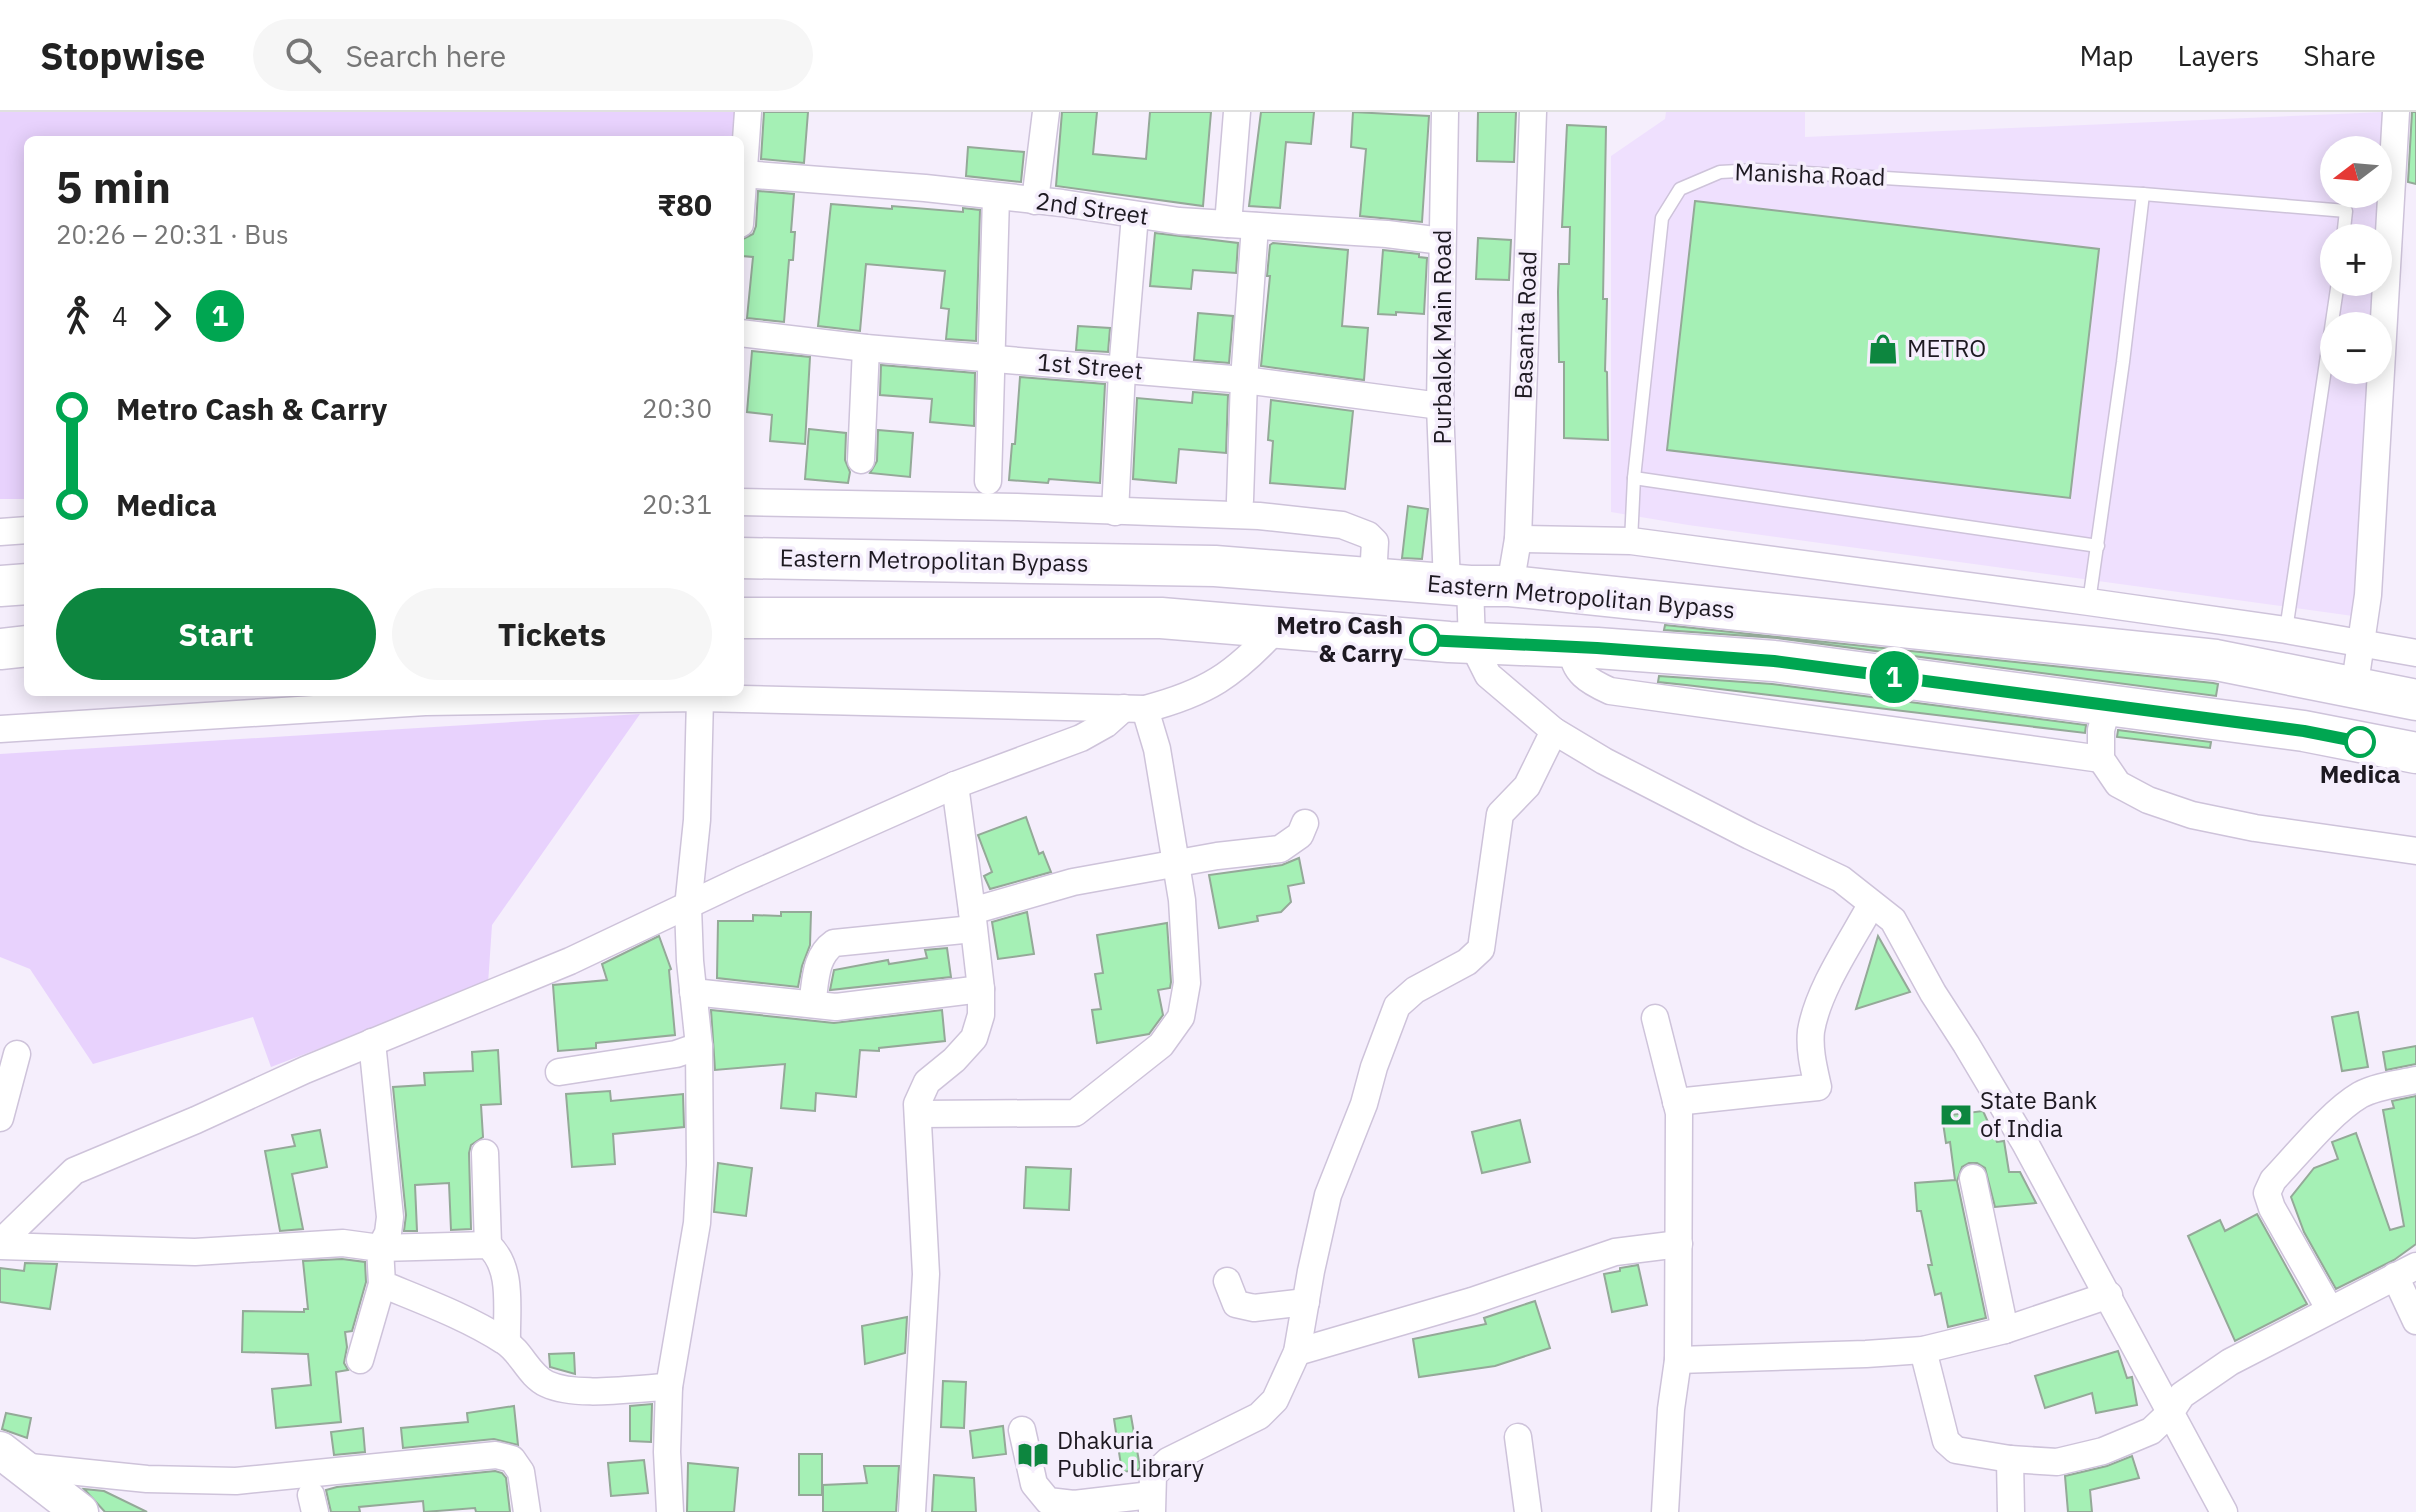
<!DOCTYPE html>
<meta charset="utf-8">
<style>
:root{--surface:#fff;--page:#f6f6f6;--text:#222;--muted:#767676;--line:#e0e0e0;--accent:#0d863f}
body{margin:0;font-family:"IBM Plex Sans",sans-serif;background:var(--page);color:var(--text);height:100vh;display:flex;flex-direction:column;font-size:30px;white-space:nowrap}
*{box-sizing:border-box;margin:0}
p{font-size:26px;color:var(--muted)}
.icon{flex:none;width:44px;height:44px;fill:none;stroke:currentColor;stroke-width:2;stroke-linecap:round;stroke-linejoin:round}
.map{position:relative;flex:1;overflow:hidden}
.side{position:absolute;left:24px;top:24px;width:720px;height:560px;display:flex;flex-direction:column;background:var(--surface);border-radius:12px;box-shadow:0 4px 20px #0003}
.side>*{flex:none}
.badge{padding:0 16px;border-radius:26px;font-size:28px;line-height:52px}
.needle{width:52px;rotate:254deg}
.tools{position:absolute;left:2320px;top:24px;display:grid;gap:16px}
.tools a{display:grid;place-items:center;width:72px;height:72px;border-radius:50%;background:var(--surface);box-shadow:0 4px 20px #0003;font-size:40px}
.map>.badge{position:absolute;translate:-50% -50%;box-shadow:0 0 0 4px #fff}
.legs{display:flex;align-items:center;gap:12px;height:88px;padding:0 32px;font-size:26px}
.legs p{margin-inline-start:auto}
.summary{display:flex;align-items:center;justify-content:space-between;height:136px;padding:0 32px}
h1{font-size:44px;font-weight:700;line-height:60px}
.primary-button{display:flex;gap:16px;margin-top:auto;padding:16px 32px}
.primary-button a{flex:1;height:92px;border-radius:48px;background:var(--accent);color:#fff;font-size:32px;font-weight:700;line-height:92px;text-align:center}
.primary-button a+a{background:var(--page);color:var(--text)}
ul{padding:0 32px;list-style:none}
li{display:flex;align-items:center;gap:28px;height:96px;font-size:30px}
li i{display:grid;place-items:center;width:12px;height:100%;margin:0 10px;background:currentColor}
li i::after{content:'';width:20px;height:20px;margin:-10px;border:6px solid;border-radius:50%;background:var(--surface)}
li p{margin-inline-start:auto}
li:first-child i{background:linear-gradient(#0000 50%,currentColor 0)}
li:last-child i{background:linear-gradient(currentColor 50%,#0000 0)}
header{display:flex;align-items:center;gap:48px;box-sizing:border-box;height:112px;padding:0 40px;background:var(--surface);border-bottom:2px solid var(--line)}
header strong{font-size:38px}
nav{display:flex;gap:44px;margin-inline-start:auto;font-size:28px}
.search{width:560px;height:72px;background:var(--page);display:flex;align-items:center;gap:20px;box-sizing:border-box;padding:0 28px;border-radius:44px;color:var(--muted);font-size:30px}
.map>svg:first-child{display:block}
</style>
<header>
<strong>Stopwise</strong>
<div class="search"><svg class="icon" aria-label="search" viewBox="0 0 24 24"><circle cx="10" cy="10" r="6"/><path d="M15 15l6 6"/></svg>Search here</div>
<nav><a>Map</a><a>Layers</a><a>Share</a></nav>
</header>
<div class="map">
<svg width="2416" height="1400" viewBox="0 0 2416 1400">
<rect width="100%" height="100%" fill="#f5eefc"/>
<path fill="#efe0fe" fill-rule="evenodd" d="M 1666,0 L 1805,0 L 1805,25 L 2384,0 L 2376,126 L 2334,126 L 2334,170 L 2373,170 L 2371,214 L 2334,214 L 2334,258 L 2368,258 L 2353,504 L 1688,413 L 1611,400 L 1611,44 L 1665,7 ZM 2334,38 L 2378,38 L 2378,82 L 2334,82 Z"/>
<g fill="#e8d2fd">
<path d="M 0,0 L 735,0 L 733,28 L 28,28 L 28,387 L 0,387 Z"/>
<path d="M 640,602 L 492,813 L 488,872 L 271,955 L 253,905 L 93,952 L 30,857 L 0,845 L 0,642 Z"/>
</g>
<g fill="#a5f0b5" stroke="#94a998" stroke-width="2">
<path d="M 764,0 L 808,0 L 804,51 L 761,47 Z"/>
<path d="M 1062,0 L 1097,0 L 1093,42 L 1146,47 L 1150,0 L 1211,0 L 1203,94 L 1056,74 Z"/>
<path d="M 1261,0 L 1314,0 L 1311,32 L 1286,30 L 1280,96 L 1249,94 Z"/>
<path d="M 1353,0 L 1429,4 L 1422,110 L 1360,104 L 1366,37 L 1351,35 Z"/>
<path d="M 1478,0 L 1516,0 L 1514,50 L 1477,49 Z"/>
<path d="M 2412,0 L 2416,0 L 2416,72 L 2408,70 Z"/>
<path d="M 1567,13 L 1606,15 L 1603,187 L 1607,187 L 1605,259 L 1607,260 L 1608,328 L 1564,326 L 1564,250 L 1559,250 L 1558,180 L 1559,152 L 1569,152 L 1570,115 L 1562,115 Z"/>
<path d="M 968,35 L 1024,40 L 1021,70 L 966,64 Z"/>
<path d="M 758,79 L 794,82 L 791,120 L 795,120 L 793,148 L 789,148 L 784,210 L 747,206 L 753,145 L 742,144 L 743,127 L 753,122 L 756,114 Z"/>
<path d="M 1695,89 L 2099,137 L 2070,386 L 1667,338 Z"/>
<path d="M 831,92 L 892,97 L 892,94 L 963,100 L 963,96 L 980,98 L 976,229 L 946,227 L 949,197 L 941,196 L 945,159 L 866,152 L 860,219 L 818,214 Z"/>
<path d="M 1155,121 L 1238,131 L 1236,161 L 1193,158 L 1191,177 L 1150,174 Z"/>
<path d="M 1478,126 L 1511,128 L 1509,168 L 1476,167 Z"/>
<path d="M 1273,131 L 1348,138 L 1342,214 L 1368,216 L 1364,268 L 1261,254 L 1270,164 L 1267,164 L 1270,133 Z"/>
<path d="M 1383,138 L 1419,142 L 1419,145 L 1427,146 L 1424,202 L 1396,200 L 1396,203 L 1378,202 Z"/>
<path d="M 1198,201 L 1233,204 L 1229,251 L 1194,248 Z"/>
<path d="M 1078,214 L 1110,216 L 1108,240 L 1076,238 Z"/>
<path d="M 752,239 L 810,245 L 805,332 L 770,329 L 772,303 L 747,300 Z"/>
<path d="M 881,253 L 975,261 L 974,314 L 930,310 L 932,287 L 880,283 Z"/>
<path d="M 1020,265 L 1105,272 L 1100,371 L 1049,367 L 1048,371 L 1009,368 L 1012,332 L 1015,332 Z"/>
<path d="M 1193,280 L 1228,283 L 1226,341 L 1179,337 L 1176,371 L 1133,367 L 1137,286 L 1192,291 Z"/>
<path d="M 1271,288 L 1353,299 L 1345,377 L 1270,371 L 1273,329 L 1268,328 Z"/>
<path d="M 809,317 L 846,321 L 845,348 L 850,360 L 848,371 L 805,367 Z"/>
<path d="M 878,318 L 913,321 L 910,365 L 870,361 L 877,349 Z"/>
<path d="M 1408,394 L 1428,397 L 1422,447 L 1402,446 Z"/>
<path d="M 1665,513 L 2213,571 L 2218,572 L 2216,584 L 1777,526 L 1664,518 Z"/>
<path d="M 1659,564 L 1772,572 L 2086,613 L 2085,621 L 1686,573 L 1658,570 Z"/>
<path d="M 2118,618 L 2211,630 L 2210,636 L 2117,625 Z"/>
<path d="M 1026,705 L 1039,742 L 1043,740 L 1051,760 L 990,777 L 984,764 L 992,760 L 978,723 Z"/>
<path d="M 1299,746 L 1304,771 L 1288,774 L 1291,790 L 1281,800 L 1257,804 L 1258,809 L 1219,816 L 1209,763 L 1282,753 Z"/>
<path d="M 781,800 L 811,800 L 810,833 L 802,854 L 798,875 L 717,866 L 718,809 L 753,809 L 753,803 L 781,804 Z"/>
<path d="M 1027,800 L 1034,842 L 998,847 L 992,810 Z"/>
<path d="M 1167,811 L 1171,870 L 1170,876 L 1158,878 L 1163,903 L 1149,922 L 1097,931 L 1092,898 L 1101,897 L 1095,862 L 1103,861 L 1097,823 Z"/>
<path d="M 659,824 L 671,857 L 669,858 L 675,923 L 596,931 L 596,936 L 558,939 L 553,873 L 607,868 L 602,852 Z"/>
<path d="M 1878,824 L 1910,880 L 1856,897 Z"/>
<path d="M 947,836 L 951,865 L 830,878 L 834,858 L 888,848 L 889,852 L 927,846 L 925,838 Z"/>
<path d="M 711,898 L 834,911 L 942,898 L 945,929 L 879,936 L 879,939 L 860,938 L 856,985 L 816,981 L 815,999 L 781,996 L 785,952 L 715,958 Z"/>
<path d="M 2358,900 L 2368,955 L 2342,959 L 2332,905 Z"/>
<path d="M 2416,934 L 2416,952 L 2386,958 L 2383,940 Z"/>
<path d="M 498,938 L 501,992 L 481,993 L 483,1025 L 471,1033 L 469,1041 L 471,1117 L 451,1118 L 449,1071 L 415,1073 L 417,1119 L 404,1119 L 406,1103 L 393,975 L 425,973 L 424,961 L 473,959 L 472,940 Z"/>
<path d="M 610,979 L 611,989 L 683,982 L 684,1015 L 613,1022 L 615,1052 L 572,1055 L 566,982 Z"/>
<path d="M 2416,984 L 2416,1132 L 2394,1148 L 2336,1177 L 2304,1120 L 2291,1085 L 2314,1056 L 2338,1047 L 2332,1030 L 2356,1021 L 2390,1118 L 2404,1114 L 2383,998 L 2394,996 L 2392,989 Z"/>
<path d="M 1983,999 L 1997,1030 L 2004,1029 L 2009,1060 L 2020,1060 L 2036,1091 L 1995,1095 L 1985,1056 L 1977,1051 L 1969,1051 L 1962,1055 L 1957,1069 L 1986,1206 L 1948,1215 L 1941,1181 L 1935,1183 L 1928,1153 L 1932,1153 L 1921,1099 L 1917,1099 L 1915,1071 L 1955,1068 L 1950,1030 L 1946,1031 L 1942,1004 Z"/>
<path d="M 1520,1008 L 1530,1050 L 1482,1061 L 1472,1020 Z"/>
<path d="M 320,1018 L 327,1055 L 292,1062 L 303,1117 L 280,1119 L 265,1039 L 295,1034 L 292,1023 Z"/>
<path d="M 718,1051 L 752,1056 L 746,1104 L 714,1100 Z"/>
<path d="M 1026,1055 L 1071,1057 L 1069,1098 L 1024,1096 Z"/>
<path d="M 2257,1102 L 2307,1192 L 2235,1229 L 2188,1124 L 2220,1108 L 2225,1119 Z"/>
<path d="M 342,1147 L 365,1150 L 366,1170 L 352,1219 L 345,1220 L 347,1235 L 344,1251 L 348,1258 L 336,1260 L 341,1310 L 276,1316 L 272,1277 L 311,1273 L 308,1242 L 242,1240 L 243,1199 L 304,1200 L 304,1197 L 308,1197 L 303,1149 Z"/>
<path d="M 25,1151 L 57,1152 L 50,1197 L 0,1190 L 0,1156 L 24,1159 Z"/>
<path d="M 1638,1153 L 1647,1193 L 1612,1200 L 1604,1162 L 1620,1159 L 1620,1156 Z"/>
<path d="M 1535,1189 L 1550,1236 L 1495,1254 L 1419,1265 L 1413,1227 L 1486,1212 L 1484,1206 Z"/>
<path d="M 907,1205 L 905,1241 L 865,1252 L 862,1214 Z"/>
<path d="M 2118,1239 L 2127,1266 L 2132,1265 L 2137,1293 L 2096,1301 L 2092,1281 L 2045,1296 L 2035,1264 Z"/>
<path d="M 574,1241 L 575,1262 L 550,1255 L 549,1242 Z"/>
<path d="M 943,1269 L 966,1270 L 964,1316 L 941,1315 Z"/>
<path d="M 652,1292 L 651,1330 L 630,1329 L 630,1294 Z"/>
<path d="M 514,1294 L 518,1333 L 494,1327 L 403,1336 L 401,1316 L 468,1310 L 467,1301 Z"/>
<path d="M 6,1301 L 31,1306 L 27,1326 L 2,1317 Z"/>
<path d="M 1131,1304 L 1140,1355 L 1138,1358 L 1122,1360 L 1114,1307 Z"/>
<path d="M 1003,1314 L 1006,1342 L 973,1346 L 970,1319 Z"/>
<path d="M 363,1316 L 365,1340 L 334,1343 L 331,1320 Z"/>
<rect x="799" y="1342" width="23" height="41"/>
<path d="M 2132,1344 L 2139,1366 L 2090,1378 L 2092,1400 L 2068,1400 L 2065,1364 L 2107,1354 Z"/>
<path d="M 644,1348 L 648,1381 L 611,1384 L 608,1351 Z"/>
<path d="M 688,1351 L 738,1356 L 734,1400 L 687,1400 Z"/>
<path d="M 864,1354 L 899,1354 L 896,1400 L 823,1400 L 823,1373 L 867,1371 Z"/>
<path d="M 495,1359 L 502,1361 L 506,1366 L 510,1400 L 476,1400 L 475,1396 L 424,1400 L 423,1389 L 359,1395 L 360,1400 L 331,1400 L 326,1378 L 337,1375 Z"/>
<path d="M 934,1363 L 974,1366 L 976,1400 L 932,1400 Z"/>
<path d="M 84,1377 L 104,1379 L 147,1400 L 105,1400 Z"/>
</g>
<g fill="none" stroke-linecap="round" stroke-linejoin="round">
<g stroke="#cec3da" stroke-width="15">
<g id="lane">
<path d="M 1634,366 L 2098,434"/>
<path d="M 1631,429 L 1634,366 L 1662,106 L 1680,77 L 1720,60 L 1756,58 L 2143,82 L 2346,99 L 2343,126"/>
<path d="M 2089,490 L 2123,250 L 2143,82"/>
<path d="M 2286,518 L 2338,170"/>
</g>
</g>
<g stroke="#cec3da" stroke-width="29">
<g id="street">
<path d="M 1445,0 L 1440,294 L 1447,472"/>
<path d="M 743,62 L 925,76 L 1062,91 L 1179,109 L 1387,122 L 1442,129"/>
<path d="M 1035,89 L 1046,0"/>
<path d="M 740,112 L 748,0"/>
<path d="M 1228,112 L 1237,0"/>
<path d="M 740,221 L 866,236 L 1244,268 L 1440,294"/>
<path d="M 861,348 L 866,236"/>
<path d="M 988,369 L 996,85"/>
<path d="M 1240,388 L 1244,268 L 1255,114"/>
<path d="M 740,390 L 1017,395 L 1259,404 L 1342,413 L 1368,423 L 1375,430 L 1373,466"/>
<path d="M 1115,400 L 1122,259 L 1135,103"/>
<path d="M 0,420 L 28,418"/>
<path d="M 1518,427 L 1631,429 L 2089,490 L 2286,518 L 2416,541"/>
<path d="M 1470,474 L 1472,531 L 1488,563 L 1554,619 L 1604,649 L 1750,724 L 1841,767 L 1893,808 L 1933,881 L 1966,932 L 2025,1031 L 2224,1400"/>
<path d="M 1510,474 L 1518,427 L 1533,0"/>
<path d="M 1573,535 C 1571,560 1590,570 1610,579 L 2101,647"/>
<path d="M 2354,578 L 2368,483 L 2396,0"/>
<path d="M 2108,593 L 2101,618 L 2101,647 L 2118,672 L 2148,688 L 2192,703 L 2255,716 L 2416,739"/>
<path d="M 0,617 L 425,590 L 700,586 L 1145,597 C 1207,581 1234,563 1277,516"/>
<path d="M 972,799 L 1073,770 L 1217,744 L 1280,737 L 1300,723 L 1305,711"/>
<path d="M 693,880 L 836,895 L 981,877"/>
<path d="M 812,892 C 816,870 814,845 834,831 L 973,817"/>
<path d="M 1655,906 L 1679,1001 L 1678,1248 L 1671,1297 L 1665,1400"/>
<path d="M 372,930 L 390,1105 L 388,1121 L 380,1136"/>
<path d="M 559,960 L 676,942 L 699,934"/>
<path d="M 1676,990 L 1818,975 C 1814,957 1809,938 1811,919 C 1818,877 1851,830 1871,793"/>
<path d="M 918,1002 L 1075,1001 L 1161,933 L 1181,905 L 1187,871 L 1182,788 L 1157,637 L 1145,597"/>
<path d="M 0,1006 L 17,942"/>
<path d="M 485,1041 L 488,1133"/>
<path d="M 1973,1066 L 2005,1218"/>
<path d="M 0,1131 L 74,1059 L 196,1008 L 305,958 L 570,849 L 741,768 L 955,673 L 1081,626 L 1106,612 L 1124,596"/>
<path d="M 0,1134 L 195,1140 L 343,1131 L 380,1136 L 382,1172 C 423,1189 467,1205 504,1229 C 522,1240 528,1263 547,1272 C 577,1286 635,1276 669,1275"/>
<path d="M 380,1136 L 488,1133 C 514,1156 506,1198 507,1230"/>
<path d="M 2395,1164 L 2416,1209"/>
<path d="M 1227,1169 L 1236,1192 L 1254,1196 L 1306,1190"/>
<path d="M 2330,1198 L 2272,1096 L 2267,1081 L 2273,1068 C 2297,1043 2331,1000 2360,983 C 2377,974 2398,972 2416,968"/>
<path d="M 1923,1238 L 1946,1329 L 1956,1338 L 2010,1347 L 2057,1350 L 2103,1339 L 2151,1319 L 2170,1301 L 2182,1283 L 2230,1250 L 2416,1154"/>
<path d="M 1297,1240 L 1472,1189 L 1615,1140 L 1679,1132"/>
<path d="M 360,1248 L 382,1172"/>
<path d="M 1678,1248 L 1866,1242 L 1923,1238 L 2005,1218 L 2109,1183"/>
<path d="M 1022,1318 L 1034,1372 L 1048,1389 L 1074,1392 L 1151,1383"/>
<path d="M 1518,1325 L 1528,1400"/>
<path d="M 2010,1347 L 2011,1400"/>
<path d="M 20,1354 L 147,1367 L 236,1369 L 496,1343 L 512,1347 L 521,1360 L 527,1400"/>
<path d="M 311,1383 L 315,1400"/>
<path d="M 670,1400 L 667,1340 L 669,1275 L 697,1111 L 700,1053 L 699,934 L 690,849 L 688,795 L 697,708 L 700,586"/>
<path d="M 912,1400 L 926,1162 L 917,992 L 927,970 L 954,948 L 974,926 L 981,903 L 981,877 L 972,799 L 955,673"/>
<path d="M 1152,1400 L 1153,1363 L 1168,1349 L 1259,1304 L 1275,1288 L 1297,1240 L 1311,1159 L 1328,1083 L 1364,992 L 1374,955 L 1397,894 L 1415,878 L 1467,850 L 1481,837 L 1500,702 L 1527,674 L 1554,619"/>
</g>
</g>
<g stroke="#cec3da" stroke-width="39">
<path id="secondary" d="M 0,1338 L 80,1400"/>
</g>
<g stroke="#cec3da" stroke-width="43">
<g id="primary">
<path d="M 740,446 L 1215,454 L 1470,474 L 1510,474 L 2216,548 L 2416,588"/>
<path d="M 0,474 L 28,472"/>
<path d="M 740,506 L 1161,506 L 1449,530 L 1597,536 L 1774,549 L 2304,619 L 2416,641"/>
<path d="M 0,537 L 28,534"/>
</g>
</g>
<use href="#lane" stroke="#fff" stroke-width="12"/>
<use href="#street" stroke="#fff" stroke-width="26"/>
<use href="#secondary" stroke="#fff" stroke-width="36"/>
<use href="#primary" stroke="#fff" stroke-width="40"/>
</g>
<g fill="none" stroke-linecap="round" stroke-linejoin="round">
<g stroke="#fff" stroke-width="18">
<path id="line-1" d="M 1425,528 L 1597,536 L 1774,549 L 2304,619 L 2360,630"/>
</g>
<use href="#line-1" stroke="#00a651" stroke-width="12"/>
</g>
<defs>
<g id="shop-bare" transform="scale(2.4)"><path d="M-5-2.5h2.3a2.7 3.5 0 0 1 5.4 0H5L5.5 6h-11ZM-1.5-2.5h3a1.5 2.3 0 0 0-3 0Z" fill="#0d863f" stroke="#f5eefc" stroke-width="2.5" paint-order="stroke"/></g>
<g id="bank-bare" transform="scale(2.4)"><path d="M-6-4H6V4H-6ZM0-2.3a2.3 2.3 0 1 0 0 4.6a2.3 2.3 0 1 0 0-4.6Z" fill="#0d863f" stroke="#f5eefc" stroke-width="2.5" paint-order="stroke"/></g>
<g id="library-bare" transform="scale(2.4)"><path d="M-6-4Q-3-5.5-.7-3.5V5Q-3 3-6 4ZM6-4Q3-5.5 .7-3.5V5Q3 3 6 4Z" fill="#0d863f" stroke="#f5eefc" stroke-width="2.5" paint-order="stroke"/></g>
</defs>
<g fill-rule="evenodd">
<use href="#shop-bare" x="1883" y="237"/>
<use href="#bank-bare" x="1956" y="1003"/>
<use href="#library-bare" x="1033" y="1343"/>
</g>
<g fill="#fff" stroke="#00a651" stroke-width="4">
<circle cx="1425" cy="528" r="14"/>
<circle cx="2360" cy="630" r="14"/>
</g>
<g text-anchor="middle" stroke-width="7" stroke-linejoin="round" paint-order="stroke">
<g font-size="24" fill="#1d1921" stroke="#f5eefc">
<text transform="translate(1810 63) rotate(2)" y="8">Manisha Road</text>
<text transform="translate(1092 97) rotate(8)" y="8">2nd Street</text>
<text transform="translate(1526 213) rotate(-88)" y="8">Basanta Road</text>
<text transform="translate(1443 225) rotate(-90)" y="8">Purbalok Main Road</text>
<text transform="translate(1090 255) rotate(5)" y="8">1st Street</text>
<text transform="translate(934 449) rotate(1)" y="8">Eastern Metropolitan Bypass</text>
<text transform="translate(1581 485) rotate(5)" y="8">Eastern Metropolitan Bypass</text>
</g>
<g font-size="24" fill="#1d1921" stroke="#f5eefc" text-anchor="start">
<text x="1907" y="245">METRO</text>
<text x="1980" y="997">State Bank<tspan x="1980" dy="28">of India</tspan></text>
<text x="1057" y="1337">Dhakuria<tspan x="1057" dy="28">Public Library</tspan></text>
</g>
<g font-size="24" font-weight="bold" fill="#1d1921" stroke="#f5eefc" text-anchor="end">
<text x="1403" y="522">Metro Cash<tspan x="1403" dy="28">&amp; Carry</tspan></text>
<text x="2360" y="671" text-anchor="middle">Medica</text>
</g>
</g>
</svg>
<div class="tools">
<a><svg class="needle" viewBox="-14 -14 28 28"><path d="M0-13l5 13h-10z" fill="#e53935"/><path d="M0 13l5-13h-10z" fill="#767676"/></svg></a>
<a>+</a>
<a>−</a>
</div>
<b class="badge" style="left:1894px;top:565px;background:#00a651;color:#fff">1</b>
<section class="side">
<div class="summary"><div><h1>5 min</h1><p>20:26 – 20:31 · Bus</p></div><b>₹80</b></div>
<div class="legs"><svg class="icon" aria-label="walk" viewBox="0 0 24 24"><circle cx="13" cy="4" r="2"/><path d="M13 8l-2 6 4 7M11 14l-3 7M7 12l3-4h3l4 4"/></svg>4<svg class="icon" aria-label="forward" viewBox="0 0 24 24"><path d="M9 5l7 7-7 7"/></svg><b class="badge" style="background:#00a651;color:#fff">1</b></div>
<ul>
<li><i style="color:#00a651"></i><b>Metro Cash &amp; Carry</b><p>20:30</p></li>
<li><i style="color:#00a651"></i><b>Medica</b><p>20:31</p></li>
</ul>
<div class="primary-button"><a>Start</a><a>Tickets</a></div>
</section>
</div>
